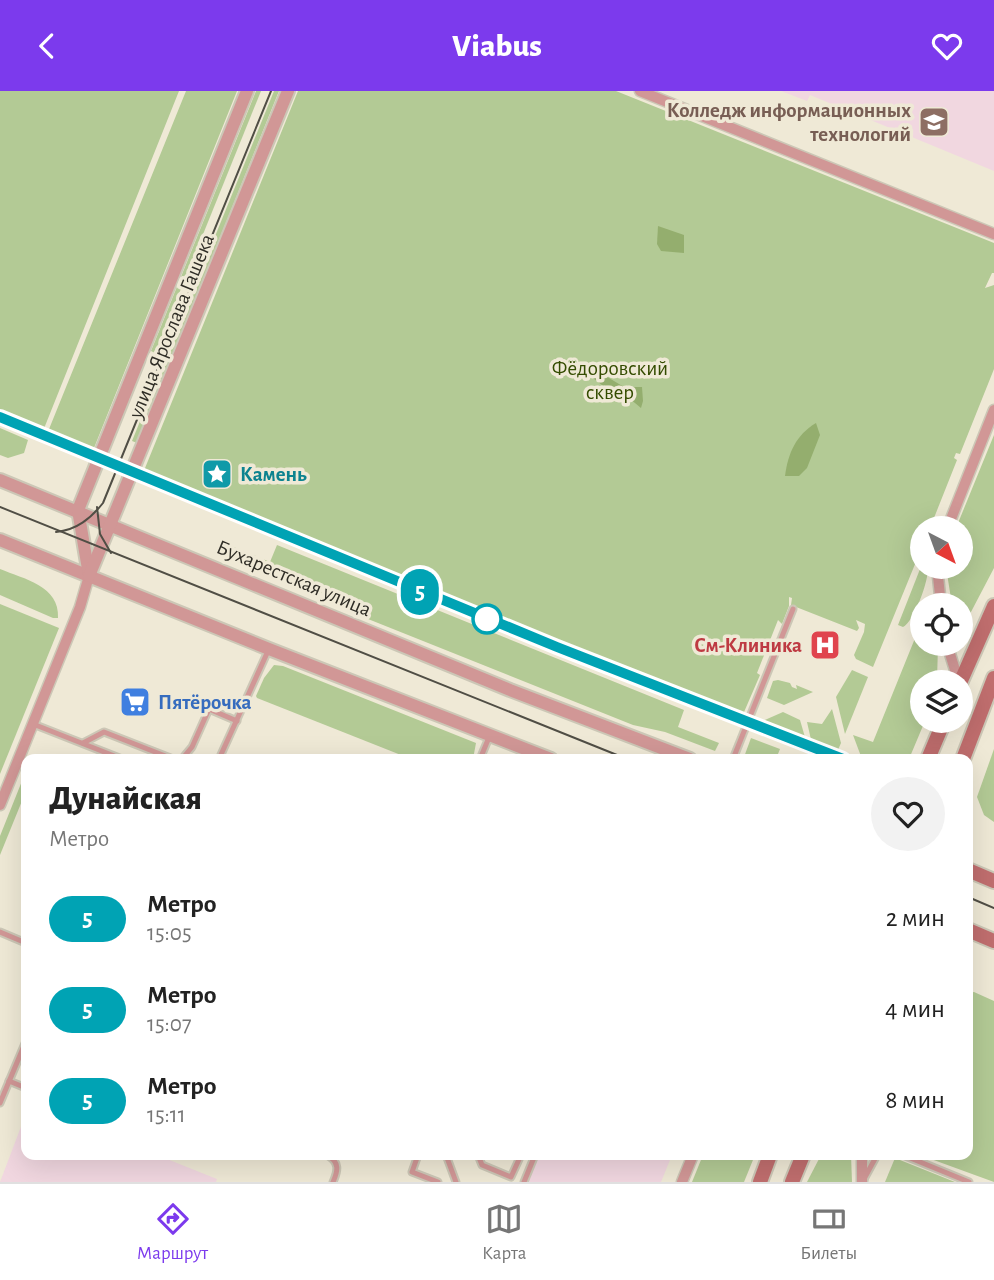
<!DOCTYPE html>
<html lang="ru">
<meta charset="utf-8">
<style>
:root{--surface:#fff;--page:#f2f2f2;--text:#222;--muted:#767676;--line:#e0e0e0;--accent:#7c3aed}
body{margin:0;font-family:"Alegreya Sans",sans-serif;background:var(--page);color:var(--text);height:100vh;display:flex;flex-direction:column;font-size:26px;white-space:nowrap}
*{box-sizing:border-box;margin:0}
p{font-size:23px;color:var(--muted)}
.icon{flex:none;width:38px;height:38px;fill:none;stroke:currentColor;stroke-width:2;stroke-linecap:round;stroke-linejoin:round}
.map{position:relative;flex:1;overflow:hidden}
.sheet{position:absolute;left:21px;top:663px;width:952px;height:406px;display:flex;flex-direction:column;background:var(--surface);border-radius:14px;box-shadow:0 7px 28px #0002}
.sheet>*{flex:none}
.badge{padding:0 14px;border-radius:23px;font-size:24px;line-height:46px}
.needle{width:46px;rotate:139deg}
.controls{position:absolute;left:910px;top:425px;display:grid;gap:14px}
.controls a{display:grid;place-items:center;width:63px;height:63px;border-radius:50%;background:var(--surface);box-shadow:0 7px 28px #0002;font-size:35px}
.map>.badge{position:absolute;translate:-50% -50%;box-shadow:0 0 0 4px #fff}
.round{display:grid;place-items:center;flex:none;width:74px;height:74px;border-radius:37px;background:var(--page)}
.head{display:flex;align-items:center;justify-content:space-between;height:119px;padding:0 28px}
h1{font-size:33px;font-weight:800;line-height:52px}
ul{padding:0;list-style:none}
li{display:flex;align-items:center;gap:21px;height:91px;padding:0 28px}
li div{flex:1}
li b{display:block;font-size:26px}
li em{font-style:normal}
li .badge{min-width:77px;font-weight:700;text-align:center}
header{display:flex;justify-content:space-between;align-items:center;height:91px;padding:0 28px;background:var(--accent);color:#fff;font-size:32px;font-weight:800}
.dock{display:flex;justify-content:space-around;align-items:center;height:98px;border-top:2px solid var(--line);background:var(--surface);font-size:19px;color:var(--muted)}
.dock a{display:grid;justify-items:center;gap:4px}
.dock .current{color:var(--accent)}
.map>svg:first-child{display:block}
</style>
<header><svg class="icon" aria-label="back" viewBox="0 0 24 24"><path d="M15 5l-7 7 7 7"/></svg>Viabus<svg class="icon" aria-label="heart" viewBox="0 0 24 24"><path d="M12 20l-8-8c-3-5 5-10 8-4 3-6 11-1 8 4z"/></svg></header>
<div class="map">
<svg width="994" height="1091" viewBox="0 0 994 1091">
<rect width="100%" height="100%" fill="#efe9d6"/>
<g fill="#f1d7e0">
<path d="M 781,0 L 994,0 L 994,80 L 810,4 L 807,10 Z"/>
<path d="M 26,1031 L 26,1064 L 157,1064 L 217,1088 L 216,1091 L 0,1091 L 22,1033 Z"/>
<path d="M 538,1064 L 672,1064 L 661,1091 L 527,1091 Z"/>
</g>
<g fill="#b3ca95">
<path d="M 0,0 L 179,0 L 41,345 L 0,329 Z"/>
<path d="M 186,0 L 237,0 L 92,362 L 88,360 L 82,364 L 45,348 Z"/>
<path d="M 256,0 L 261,0 L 155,262 L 151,260 Z"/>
<path d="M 274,0 L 279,0 L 137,352 L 132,350 Z"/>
<path d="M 298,0 L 616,0 L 994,152 L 994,182 L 992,182 L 985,197 L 994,194 L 994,278 L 960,363 L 956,362 L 954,367 L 957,369 L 930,437 L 922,438 L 922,456 L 873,576 L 856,568 L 854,564 L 864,541 L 865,533 L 856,529 L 859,537 L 857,540 L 791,514 L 792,507 L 789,506 L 789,515 L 782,533 L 778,529 L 757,582 L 760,584 L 738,635 L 343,471 L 339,472 L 212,419 L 212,417 L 198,411 L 196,413 L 141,387 Z"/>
<path d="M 0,337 L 28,349 L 24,362 L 8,367 L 0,364 Z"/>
<path d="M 994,344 L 994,477 L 961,540 L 961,514 L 952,514 L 946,476 L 961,476 L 961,438 L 956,437 Z"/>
<path d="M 229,454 L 270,471 L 277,454 L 684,619 L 678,636 L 719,652 L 715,660 L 665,641 L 633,634 L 368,528 L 324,503 L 226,464 Z"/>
<path d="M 922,473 L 922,476 L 928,476 C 929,489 914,531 903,536 L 898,534 Z"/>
<path d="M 0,478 C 24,488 60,495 58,527 L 53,527 L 0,504 Z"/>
<path d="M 0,513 L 59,537 L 0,683 Z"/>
<path d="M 922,530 L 922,553 L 938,553 L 937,591 L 922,592 L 922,630 L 925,630 L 909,668 L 862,668 L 853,644 L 873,651 Z"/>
<path d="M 274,574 L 283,575 L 476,652 L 473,668 L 411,668 L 257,607 L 256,605 L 264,587 Z"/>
<path d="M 852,579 L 868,586 L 845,643 L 836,606 Z"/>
<path d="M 778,589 L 790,592 L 792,596 L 797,598 L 796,594 L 813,601 L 784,614 L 767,607 L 773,590 Z"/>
<path d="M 832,618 L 841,652 L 834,668 L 814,662 L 807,631 L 822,633 Z"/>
<path d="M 783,621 L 800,629 L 809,660 L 755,640 L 758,632 Z"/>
<path d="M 751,647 L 780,658 L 776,668 L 751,668 L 744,666 Z"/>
<path d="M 994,658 L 994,731 L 984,724 L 977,706 Z"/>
<path d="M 26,680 L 26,700 L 0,764 L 0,745 Z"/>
<path d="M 974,901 L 994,910 L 994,1091 L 920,1064 L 968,1064 L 968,902 Z"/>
<path d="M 703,1064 L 755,1064 L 744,1091 L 692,1091 Z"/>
<path d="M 821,1064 L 851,1064 L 852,1091 L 807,1091 Z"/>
<path d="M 895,1067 L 955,1091 L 885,1091 Z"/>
</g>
<g fill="#94ae6e">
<path d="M 658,135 L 684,144 L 684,162 L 661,160 L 657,153 Z"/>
<path d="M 599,281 L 624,296 L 642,296 L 643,310 L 641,317 L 629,307 L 620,308 L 589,284 Z"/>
<path d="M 816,332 L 820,344 L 807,377 L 799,385 L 785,385 C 788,362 796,344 816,332 Z"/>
</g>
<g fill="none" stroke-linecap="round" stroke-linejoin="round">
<g stroke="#ccc7b6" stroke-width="9">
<g id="service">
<path d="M 33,633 L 122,668"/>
<path d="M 83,652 L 104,641 L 173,668"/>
<path d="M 182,668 L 192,656 L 209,618 L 237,630"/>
<path d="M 219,668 L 268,560"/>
<path d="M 480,668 L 490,644"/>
<path d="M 733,668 L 793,518"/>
<path d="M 0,841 L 26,852"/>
<path d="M 9,990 L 26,997"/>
<path d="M 0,1012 L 26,950"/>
<path d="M 327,1064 C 340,1071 338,1080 333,1091"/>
<path d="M 418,1064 L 412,1081 L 438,1091"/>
<path d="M 446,1064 L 456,1091"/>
<path d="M 478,1064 L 482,1074 L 511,1086 L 521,1064"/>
<path d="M 903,1064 L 969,1091"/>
<path d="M 864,1088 L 877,1064"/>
<path d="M 524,1091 L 535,1064"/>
</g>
</g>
<g stroke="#ccc7b6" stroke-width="13">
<g id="minor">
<path d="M 640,0 L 994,143"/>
<path d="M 947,438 L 994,319"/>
<path d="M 937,476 L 941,514"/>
<path d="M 947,553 L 959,592"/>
<path d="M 0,714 L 80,516 L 89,485"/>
<path d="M 682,1091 L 693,1064"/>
<path d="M 862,1091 L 862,1064"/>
</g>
</g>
<g stroke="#ccc7b6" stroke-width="16">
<g id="tertiary">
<path d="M 0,389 L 510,599 L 690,668"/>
<path d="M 0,449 L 269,558 L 551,668"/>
<path d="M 89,484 L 78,419 L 247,0"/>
<path d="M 89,485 L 288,0"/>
</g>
</g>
<g stroke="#ccc7b6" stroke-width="18">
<g id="secondary">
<path d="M 960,592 L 994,515"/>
<path d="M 928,668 L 944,630"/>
<path d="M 963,668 L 994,587"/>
<path d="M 968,779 L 994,790"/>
<path d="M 968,839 L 994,850"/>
<path d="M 760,1091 L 770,1064"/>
<path d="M 792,1091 L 803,1064"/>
</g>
</g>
<use href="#service" stroke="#d19796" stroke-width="5"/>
<use href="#minor" stroke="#d19796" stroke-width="10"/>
<use href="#tertiary" stroke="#d19796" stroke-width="12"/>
<use href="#secondary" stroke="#c06e6e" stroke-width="14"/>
<g stroke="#504e45" stroke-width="2">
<path d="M 0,416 L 627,668"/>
<path d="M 97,416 L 100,443 L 111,462"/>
<path d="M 56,441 C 77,439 91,427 103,412 L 271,0"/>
<path d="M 968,806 L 994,817"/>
</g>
</g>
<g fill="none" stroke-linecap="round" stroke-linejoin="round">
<g stroke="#fff" stroke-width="16">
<path id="line" d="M 0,326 L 557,556 L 843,668"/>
</g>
<use href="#line" stroke="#00a3b4" stroke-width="10"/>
</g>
<defs>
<g id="university-square" transform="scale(1.575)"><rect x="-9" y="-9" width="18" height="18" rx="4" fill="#8d6e63" stroke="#efe9d6"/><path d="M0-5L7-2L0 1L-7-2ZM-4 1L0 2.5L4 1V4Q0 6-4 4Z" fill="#fff"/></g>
<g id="sight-square" transform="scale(1.575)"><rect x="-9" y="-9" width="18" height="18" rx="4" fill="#0f9aa8" stroke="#efe9d6"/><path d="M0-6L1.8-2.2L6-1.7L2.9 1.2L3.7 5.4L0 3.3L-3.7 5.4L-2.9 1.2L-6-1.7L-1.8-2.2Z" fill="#fff"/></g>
<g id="hospital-square" transform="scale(1.575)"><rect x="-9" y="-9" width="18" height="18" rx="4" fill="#e0444e" stroke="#efe9d6"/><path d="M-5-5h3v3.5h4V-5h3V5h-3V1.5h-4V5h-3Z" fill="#fff"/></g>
<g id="supermarket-square" transform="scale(1.575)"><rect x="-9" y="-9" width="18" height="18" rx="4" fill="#3f7fe0" stroke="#efe9d6"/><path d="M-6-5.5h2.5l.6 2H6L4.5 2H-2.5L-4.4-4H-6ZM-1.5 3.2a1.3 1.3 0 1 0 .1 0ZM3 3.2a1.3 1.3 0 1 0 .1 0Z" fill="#fff"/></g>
</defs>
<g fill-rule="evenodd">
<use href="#university-square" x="934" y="31"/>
<use href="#sight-square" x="217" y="383"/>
<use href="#hospital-square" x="825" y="554"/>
<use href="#supermarket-square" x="135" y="611"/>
</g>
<circle fill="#fff" stroke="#00a3b4" stroke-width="3.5" cx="487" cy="528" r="14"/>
<g text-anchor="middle" stroke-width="7" stroke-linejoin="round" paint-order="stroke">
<g font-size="21" font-weight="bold" fill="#785e54" stroke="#efe9d6" text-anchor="end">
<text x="911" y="26">Колледж информационных<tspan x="911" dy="24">технологий</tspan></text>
</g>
<g font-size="21" fill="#2f2d26" stroke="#efe9d6">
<text transform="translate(171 235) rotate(-68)" y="7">улица Ярослава Гашека</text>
<text transform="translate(294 487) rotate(23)" y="7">Бухарестская улица</text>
</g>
<g font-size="21" fill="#344c00" stroke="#efe9d6">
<text x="610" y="284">Фёдоровский<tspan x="610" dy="24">сквер</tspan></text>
</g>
<g font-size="21" font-weight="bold" fill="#0d838f" stroke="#efe9d6" text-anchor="start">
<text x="240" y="390">Камень</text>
</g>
<g font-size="21" font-weight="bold" fill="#be3a42" stroke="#efe9d6" text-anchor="end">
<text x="802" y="561">См-Клиника</text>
</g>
<g font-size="21" font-weight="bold" fill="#366cbe" stroke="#efe9d6" text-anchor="start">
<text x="158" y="618">Пятёрочка</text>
</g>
</g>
</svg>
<div class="controls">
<a><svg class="needle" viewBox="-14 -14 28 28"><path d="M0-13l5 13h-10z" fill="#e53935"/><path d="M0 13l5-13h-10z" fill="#767676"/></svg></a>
<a><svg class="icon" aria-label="locate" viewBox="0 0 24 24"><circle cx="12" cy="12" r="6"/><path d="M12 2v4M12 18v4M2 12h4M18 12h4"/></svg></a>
<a><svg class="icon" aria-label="layers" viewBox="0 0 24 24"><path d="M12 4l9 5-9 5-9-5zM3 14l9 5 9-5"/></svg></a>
</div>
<b class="badge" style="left:420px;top:501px;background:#00a3b4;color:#fff">5</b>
<section class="sheet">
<div class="head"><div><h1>Дунайская</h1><p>Метро</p></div><a class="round"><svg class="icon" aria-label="heart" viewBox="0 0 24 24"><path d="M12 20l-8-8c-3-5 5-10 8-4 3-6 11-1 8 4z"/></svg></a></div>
<ul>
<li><span class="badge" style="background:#00a3b4;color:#fff">5</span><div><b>Метро</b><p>15:05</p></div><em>2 мин</em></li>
<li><span class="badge" style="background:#00a3b4;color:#fff">5</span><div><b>Метро</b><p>15:07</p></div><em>4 мин</em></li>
<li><span class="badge" style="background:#00a3b4;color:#fff">5</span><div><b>Метро</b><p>15:11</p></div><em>8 мин</em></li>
</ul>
</section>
</div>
<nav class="dock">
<a class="current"><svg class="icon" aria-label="directions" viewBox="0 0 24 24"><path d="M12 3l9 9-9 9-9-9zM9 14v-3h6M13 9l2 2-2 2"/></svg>Маршрут</a>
<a><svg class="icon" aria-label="map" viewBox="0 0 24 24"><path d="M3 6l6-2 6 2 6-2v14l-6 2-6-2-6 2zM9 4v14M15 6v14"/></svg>Карта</a>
<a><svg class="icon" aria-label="tickets" viewBox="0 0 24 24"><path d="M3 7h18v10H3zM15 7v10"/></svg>Билеты</a>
</nav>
